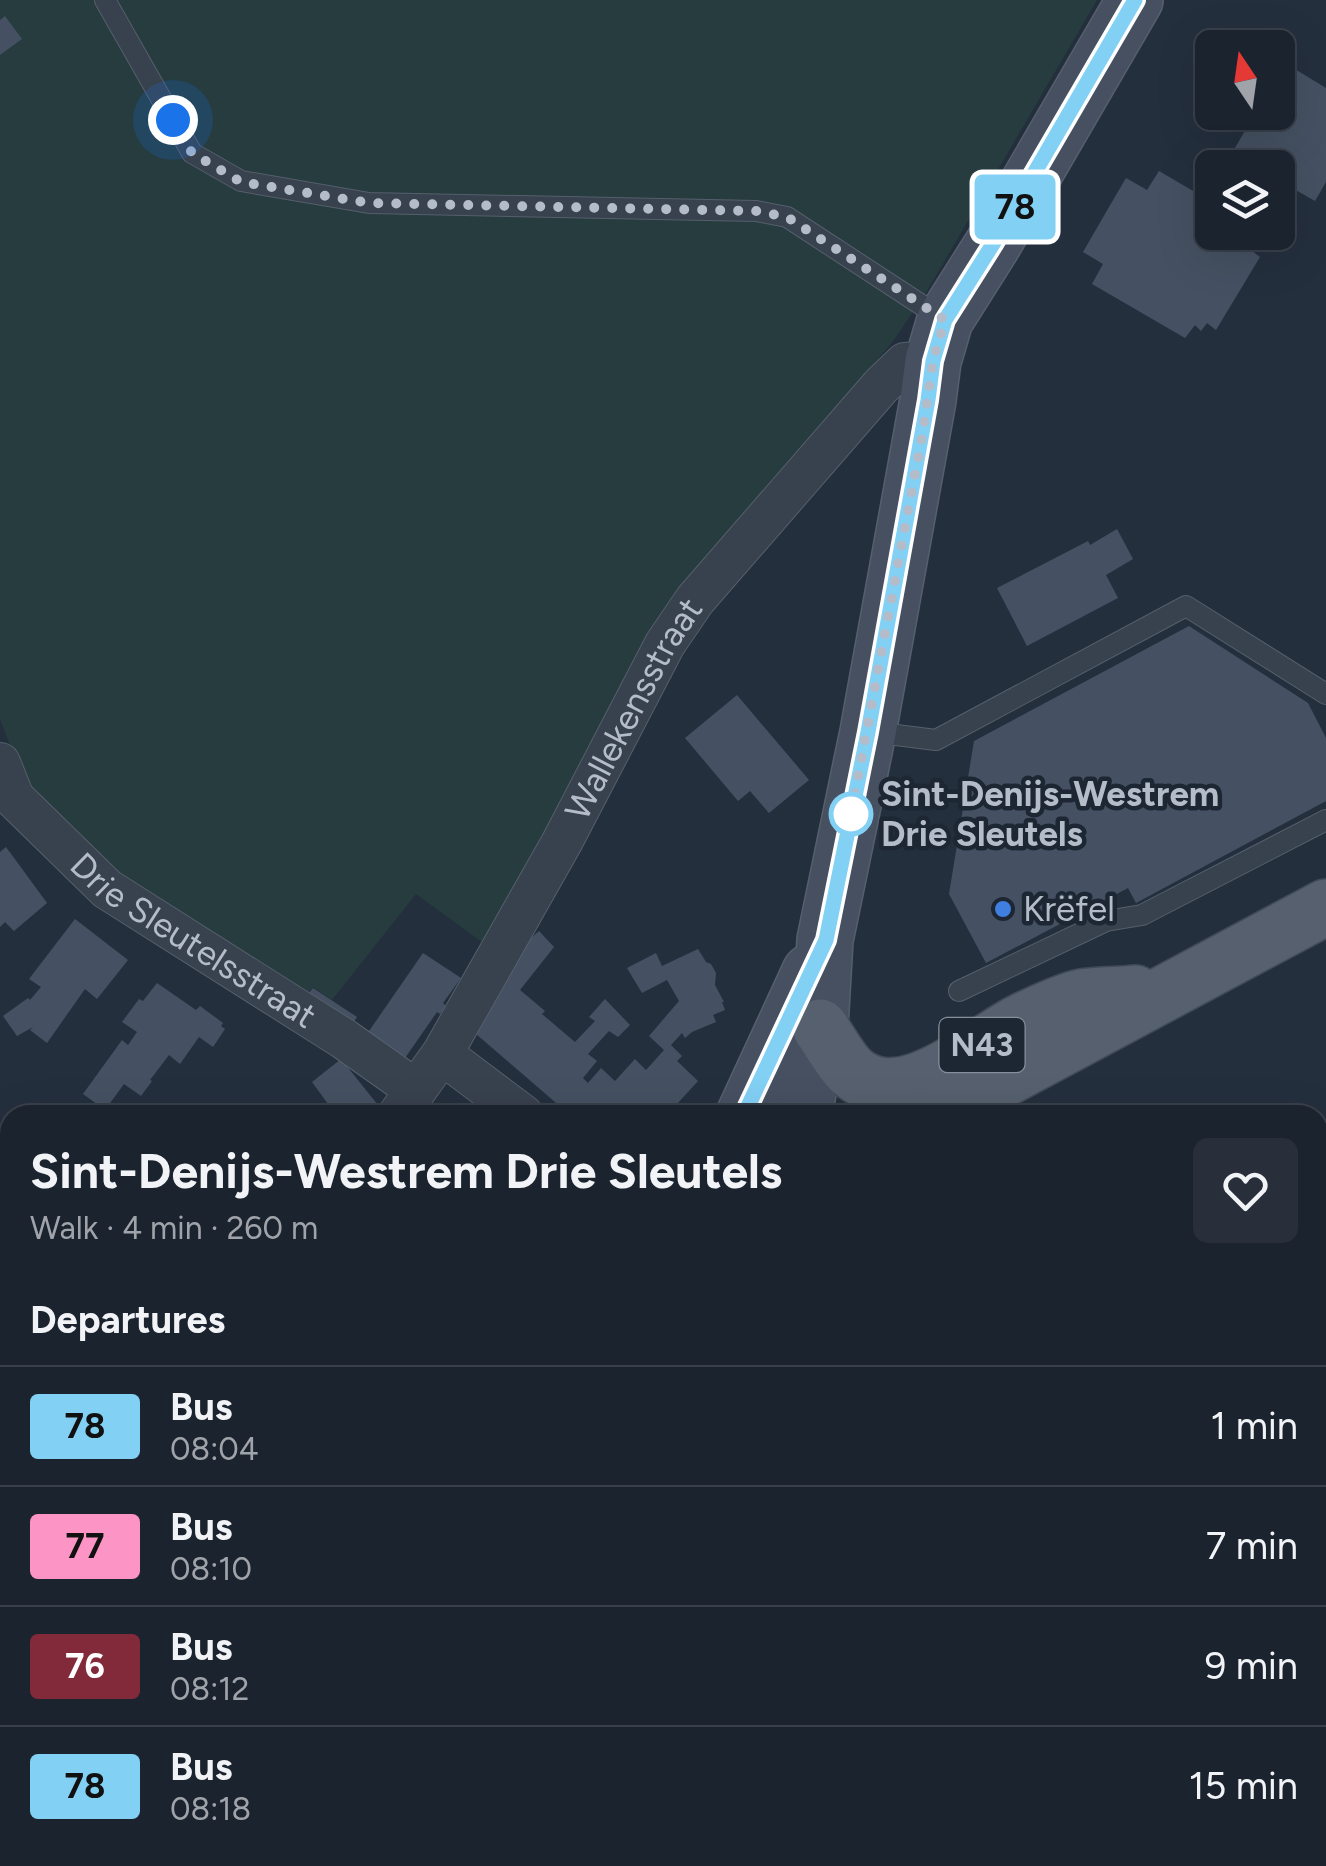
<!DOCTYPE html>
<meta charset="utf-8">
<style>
:root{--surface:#1b232e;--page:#282f3a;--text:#f1f3f6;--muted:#a0a4aa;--line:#39404a}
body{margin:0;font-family:Figtree,sans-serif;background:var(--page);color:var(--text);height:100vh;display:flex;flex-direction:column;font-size:38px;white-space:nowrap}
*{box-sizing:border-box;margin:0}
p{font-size:32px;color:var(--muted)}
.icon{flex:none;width:55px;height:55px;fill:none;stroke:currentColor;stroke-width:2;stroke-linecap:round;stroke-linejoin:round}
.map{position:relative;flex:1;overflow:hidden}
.side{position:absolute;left:0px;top:1105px;width:1328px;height:762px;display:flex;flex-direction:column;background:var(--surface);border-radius:30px 30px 0 0;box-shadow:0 10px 40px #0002,0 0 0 2px var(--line)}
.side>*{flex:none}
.badge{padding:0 20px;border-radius:8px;font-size:35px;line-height:65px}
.needle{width:65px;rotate:347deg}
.buttons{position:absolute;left:1195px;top:30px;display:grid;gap:20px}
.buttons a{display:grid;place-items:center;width:100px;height:100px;border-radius:15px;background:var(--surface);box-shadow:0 10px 40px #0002,0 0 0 2px var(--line);font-size:50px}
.you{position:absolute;width:50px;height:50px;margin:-25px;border:8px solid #fff;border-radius:50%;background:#1a73e8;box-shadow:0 0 0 15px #1a73e833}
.map>.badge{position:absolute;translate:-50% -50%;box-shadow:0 0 0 5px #fff}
h2{padding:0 30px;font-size:38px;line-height:90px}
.round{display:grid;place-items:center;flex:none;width:105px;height:105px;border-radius:15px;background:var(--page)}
.head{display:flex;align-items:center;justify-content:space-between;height:170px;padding:0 30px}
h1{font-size:48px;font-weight:700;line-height:75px}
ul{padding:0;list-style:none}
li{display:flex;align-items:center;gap:30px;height:120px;padding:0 30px;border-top:2px solid var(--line)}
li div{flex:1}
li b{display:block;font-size:38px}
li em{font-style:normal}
li .badge{min-width:110px;font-weight:700;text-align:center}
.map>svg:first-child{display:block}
</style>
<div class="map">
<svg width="1326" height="1866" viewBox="0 0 1326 1866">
<rect width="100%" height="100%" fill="#242f3e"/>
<path fill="#263c3f" d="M 0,0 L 1097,0 L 927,291 L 894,340 L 694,582 L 486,945 L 416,894 L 332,1000 L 313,987 L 303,1000 L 110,873 L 25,785 L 0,719 Z"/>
<g fill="#455162">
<path d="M 5,16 L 22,39 L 0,55 L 0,20 Z"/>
<path d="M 1285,63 L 1326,88 L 1326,182 L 1315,201 L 1278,180 L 1278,168 L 1256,168 L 1232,153 L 1256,112 L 1278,112 L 1278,75 Z"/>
<path d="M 1159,171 L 1212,202 L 1212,232 L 1247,232 L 1244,237 L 1252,243 L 1248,248 L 1260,257 L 1216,330 L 1207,323 L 1201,331 L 1195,325 L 1185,338 L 1092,284 L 1103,264 L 1083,252 L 1109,207 L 1126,178 L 1147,190 Z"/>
<path d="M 1117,529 L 1133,559 L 1106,575 L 1118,598 L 1027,646 L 997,588 L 1088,541 L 1090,545 Z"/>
<path d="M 1189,626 L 1308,703 L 1326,738 L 1326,801 L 1136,903 L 1128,888 L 986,963 L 949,894 L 974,741 Z"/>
<path d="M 737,695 L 809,780 L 769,813 L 750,791 L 738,801 L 685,738 Z"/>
<path d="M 6,847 L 47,903 L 14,931 L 5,922 L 0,927 L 0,852 Z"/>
<path d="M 75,919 L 128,960 L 97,999 L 85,989 L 47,1043 L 30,1030 L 33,1027 L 17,1036 L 3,1016 L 28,998 L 30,1000 L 41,987 L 29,979 Z"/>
<path d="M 539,931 L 554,947 L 520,990 L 545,1011 L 542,1014 L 575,1042 L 595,1021 L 589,1017 L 605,999 L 630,1025 L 618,1037 L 609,1031 L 588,1054 L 597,1061 L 583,1078 L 588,1083 L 601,1068 L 615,1081 L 635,1059 L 646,1070 L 664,1050 L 649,1036 L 679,1001 L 667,980 L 642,993 L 627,968 L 656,953 L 662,966 L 698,949 L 706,962 L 711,964 L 716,973 L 715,985 L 724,1002 L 722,1002 L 725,1010 L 713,1015 L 716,1022 L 692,1032 L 685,1038 L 682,1033 L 671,1045 L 682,1056 L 677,1061 L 698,1081 L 667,1115 L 570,1115 L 476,1034 L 524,944 Z"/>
<path d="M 423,953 L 461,978 L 443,1003 L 446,1006 L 440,1014 L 437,1012 L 405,1058 L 372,1034 L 365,1046 L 301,1003 L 313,988 L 357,1017 L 352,1025 L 367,1034 Z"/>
<path d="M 157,983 L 196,1010 L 200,1006 L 223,1023 L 221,1026 L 225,1029 L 213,1047 L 199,1037 L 180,1064 L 169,1055 L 150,1080 L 152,1081 L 141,1096 L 124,1084 L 105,1110 L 83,1094 L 122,1040 L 128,1045 L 137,1032 L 122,1022 L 139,999 L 143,1001 Z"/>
<path d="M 341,1059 L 386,1115 L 315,1115 L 328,1104 L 312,1082 Z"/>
<path d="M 0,1350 L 10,1371 L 10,1411 L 0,1416 Z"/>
<path d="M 335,1858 L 458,1858 L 455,1866 L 340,1866 Z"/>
<path d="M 588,1858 L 644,1858 L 642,1866 L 587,1866 Z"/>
<path d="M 798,1858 L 871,1858 L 881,1863 L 882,1860 L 889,1866 L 816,1866 Z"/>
<path d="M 916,1858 L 958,1858 L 970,1866 L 927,1866 Z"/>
<path d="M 1048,1858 L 1063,1860 L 1064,1858 L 1083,1858 L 1110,1865 L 1046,1866 Z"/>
</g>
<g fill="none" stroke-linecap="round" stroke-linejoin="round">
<g stroke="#565f6c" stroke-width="22">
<g id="lane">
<path d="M 105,0 L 192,153 L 241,181 L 369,203 L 756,211 L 787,217 L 943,319"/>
<path d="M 872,732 L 936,740 L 1186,606 L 1326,694"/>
<path d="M 959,991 L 1106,921 L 1142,915 L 1326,820"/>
</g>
</g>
<g stroke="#565f6c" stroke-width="42">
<g id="street">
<path id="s1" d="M 0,763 L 14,798 L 107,889 L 344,1039 L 416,1090"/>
<path d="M 442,1054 L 523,1115"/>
<path id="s2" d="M 398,1115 L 442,1054 L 562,842 L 665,644 L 695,600 L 881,386 L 905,363 L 933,361"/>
<path d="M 0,1512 L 10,1506"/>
</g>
</g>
<g stroke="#565f6c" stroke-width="58">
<g id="secondary">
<path d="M 744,1115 L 810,972"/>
<path d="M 804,1115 L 820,1027 L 825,940 L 868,732 L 928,400 L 933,361 L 945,320 L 993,244 L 1135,0"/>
<path d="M 705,1866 L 706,1858"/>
</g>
</g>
<g stroke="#414a57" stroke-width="58">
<g id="primary">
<path d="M 820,1027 C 830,1041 839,1059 851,1071 C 903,1117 978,1042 1024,1020 C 1041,1012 1063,1001 1081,997 C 1099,994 1118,995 1135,993"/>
<path d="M 937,1115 L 1326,907"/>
<path d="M 0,1613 L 10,1608"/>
<path d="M 0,1667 L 10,1662"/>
</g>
</g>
<use href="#lane" stroke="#38414e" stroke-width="20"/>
<use href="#street" stroke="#38414e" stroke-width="40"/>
<use href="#secondary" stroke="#465061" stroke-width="55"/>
<use href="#primary" stroke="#56606e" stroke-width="55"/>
</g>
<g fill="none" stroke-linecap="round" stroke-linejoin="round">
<g stroke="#fff" stroke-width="22">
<path id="line" d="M 744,1115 L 826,940 L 868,732 L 928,400 L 933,361 L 945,320 L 993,244 L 1135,0"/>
</g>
<use href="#line" stroke="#83d0f5" stroke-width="15"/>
<path stroke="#b4bcc9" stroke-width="10" stroke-dasharray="0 18" d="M 173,120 L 192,153 L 241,182 L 369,203 L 756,211 L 787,217 L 945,320 L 933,361 L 922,437 L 851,814"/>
</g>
<circle fill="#fff" stroke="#83d0f5" stroke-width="5" cx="851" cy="814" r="20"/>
<circle fill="#3f7fe0" stroke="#1d2633" stroke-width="4" cx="1003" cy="909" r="10"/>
<g text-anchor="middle" stroke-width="9" stroke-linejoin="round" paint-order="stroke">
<rect fill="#1d2633" stroke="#878f9c" stroke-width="2.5" x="939.5" y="1018" width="85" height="54" rx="8"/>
<g font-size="32" font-weight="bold" fill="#b4bcc9">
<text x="982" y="1056">N43</text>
</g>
<g font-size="35" fill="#b4bcc9" stroke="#1d2633">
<text dy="12" stroke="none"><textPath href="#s2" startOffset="470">Wallekensstraat</textPath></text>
<text dy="12" stroke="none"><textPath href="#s1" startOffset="268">Drie Sleutelsstraat</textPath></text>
</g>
<g font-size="35" font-weight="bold" fill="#b4bcc9" stroke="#1d2633" text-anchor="start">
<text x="881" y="806">Sint-Denijs-Westrem<tspan x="881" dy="40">Drie Sleutels</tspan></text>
</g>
<g font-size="35" fill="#b4bcc9" stroke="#1d2633" text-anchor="start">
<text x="1023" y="921">Krëfel</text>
</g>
</g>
</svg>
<div class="buttons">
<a><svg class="needle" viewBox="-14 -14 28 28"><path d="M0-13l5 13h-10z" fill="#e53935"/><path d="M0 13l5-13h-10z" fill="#a0a4aa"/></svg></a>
<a><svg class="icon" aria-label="layers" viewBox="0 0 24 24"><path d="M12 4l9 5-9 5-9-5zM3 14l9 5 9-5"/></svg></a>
</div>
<div class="you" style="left:173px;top:120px"></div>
<b class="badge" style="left:1015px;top:207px;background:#83d0f5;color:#111">78</b>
<section class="side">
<div class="head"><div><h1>Sint-Denijs-Westrem Drie Sleutels</h1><p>Walk · 4 min · 260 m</p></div><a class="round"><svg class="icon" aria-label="heart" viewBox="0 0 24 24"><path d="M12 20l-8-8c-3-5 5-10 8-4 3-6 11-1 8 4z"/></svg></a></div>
<h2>Departures</h2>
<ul>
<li><span class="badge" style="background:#83d0f5;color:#111">78</span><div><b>Bus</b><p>08:04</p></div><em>1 min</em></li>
<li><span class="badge" style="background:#fc95c5;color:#111">77</span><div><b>Bus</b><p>08:10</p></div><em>7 min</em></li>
<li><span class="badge" style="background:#822a3a;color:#fff">76</span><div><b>Bus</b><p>08:12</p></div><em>9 min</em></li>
<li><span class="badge" style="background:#83d0f5;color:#111">78</span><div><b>Bus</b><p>08:18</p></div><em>15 min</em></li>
</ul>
</section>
</div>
